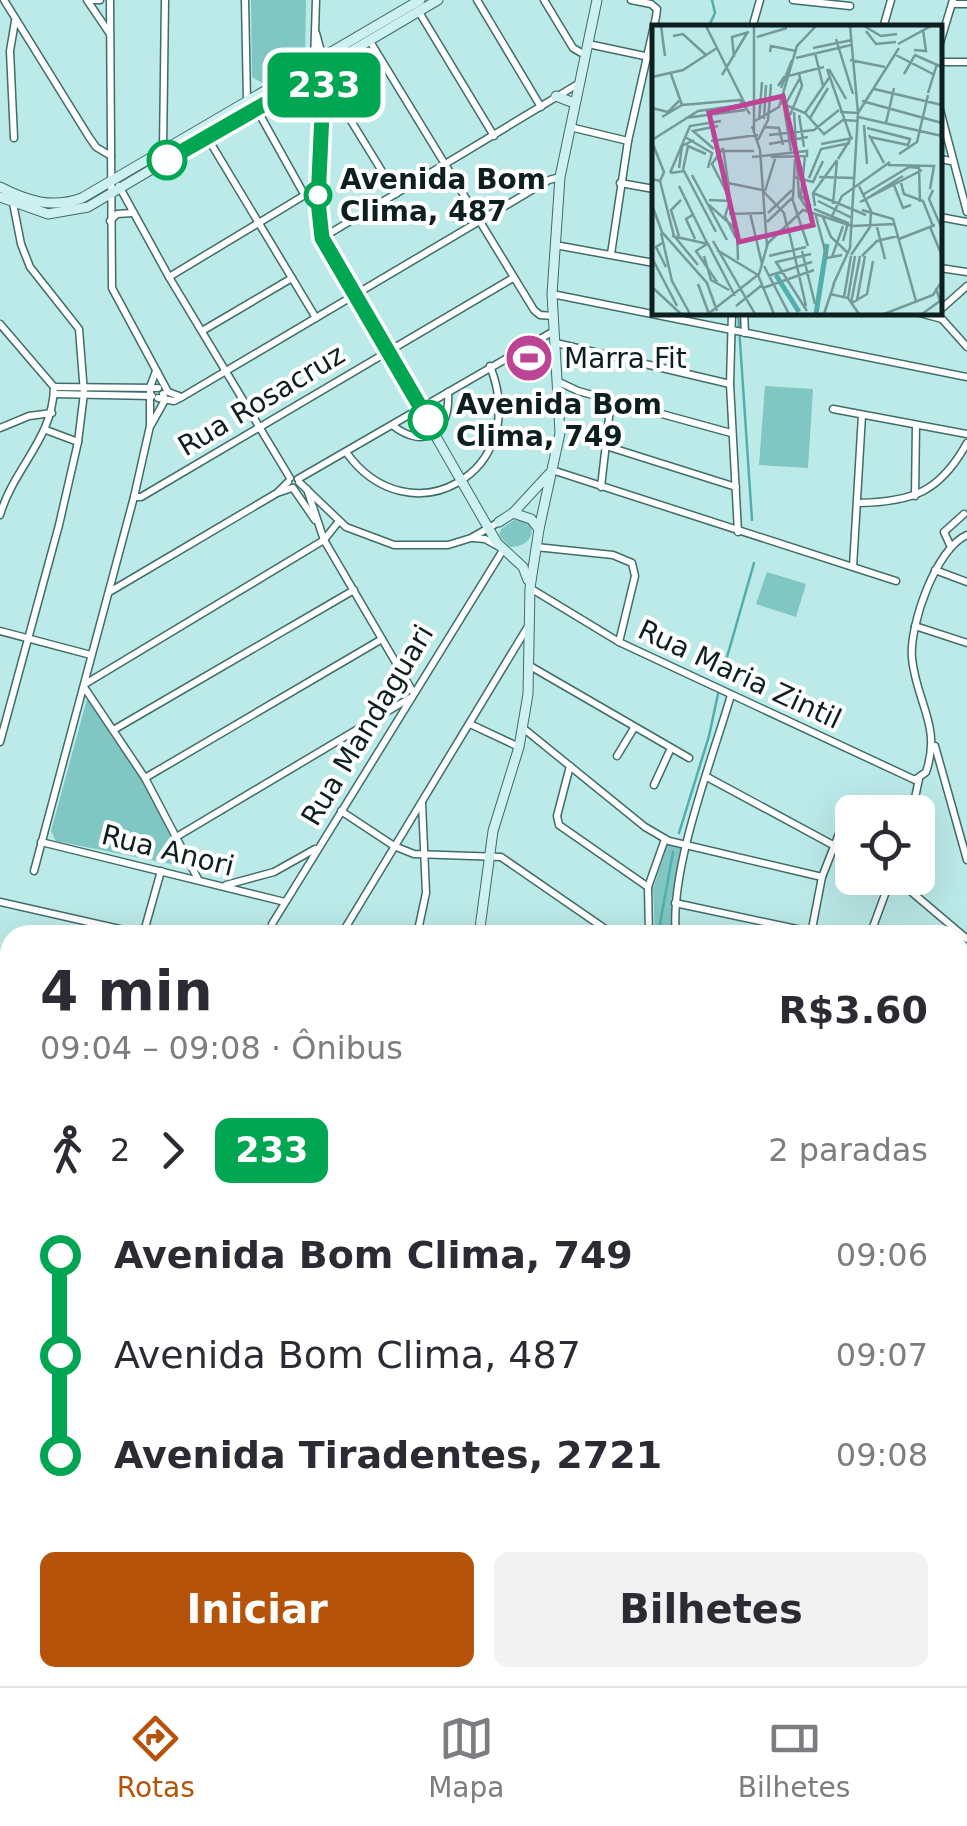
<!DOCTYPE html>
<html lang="pt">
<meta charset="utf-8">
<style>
:root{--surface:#fff;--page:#f2f2f3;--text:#2b2b33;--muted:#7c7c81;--line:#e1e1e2;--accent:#b45309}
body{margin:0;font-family:"DejaVu Sans",sans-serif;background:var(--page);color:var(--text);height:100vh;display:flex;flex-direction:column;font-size:38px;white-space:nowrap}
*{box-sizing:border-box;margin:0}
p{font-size:32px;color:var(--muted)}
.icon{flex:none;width:55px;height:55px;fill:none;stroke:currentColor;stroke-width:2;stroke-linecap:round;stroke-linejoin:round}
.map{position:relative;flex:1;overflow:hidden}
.details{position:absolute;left:0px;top:925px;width:968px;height:762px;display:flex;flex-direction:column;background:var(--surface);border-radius:30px 30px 0 0;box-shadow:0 10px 40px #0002}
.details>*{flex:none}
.badge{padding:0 20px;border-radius:15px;font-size:35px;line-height:65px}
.tools{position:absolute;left:835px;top:795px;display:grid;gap:20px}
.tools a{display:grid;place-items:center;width:100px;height:100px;border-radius:15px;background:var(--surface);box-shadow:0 10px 40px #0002;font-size:50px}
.map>.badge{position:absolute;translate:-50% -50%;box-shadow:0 0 0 5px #fff}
.legs{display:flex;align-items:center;gap:15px;height:110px;padding:0 40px;font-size:32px}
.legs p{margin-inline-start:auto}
.headline{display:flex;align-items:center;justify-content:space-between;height:170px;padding:0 40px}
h1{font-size:55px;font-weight:700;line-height:75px}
.primary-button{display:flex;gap:20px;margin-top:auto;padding:20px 40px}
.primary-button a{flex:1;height:115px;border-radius:15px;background:var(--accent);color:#fff;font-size:40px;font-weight:700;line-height:115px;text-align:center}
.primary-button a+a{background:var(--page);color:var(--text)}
ul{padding:0 40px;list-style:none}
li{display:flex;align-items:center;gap:35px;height:100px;font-size:38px}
li i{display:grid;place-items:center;width:15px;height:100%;margin:0 12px;background:currentColor}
li i::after{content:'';width:25px;height:25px;margin:-12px;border:8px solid;border-radius:50%;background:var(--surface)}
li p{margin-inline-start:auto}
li:first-child i{background:linear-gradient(#0000 50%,currentColor 0)}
li:last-child i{background:linear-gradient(currentColor 50%,#0000 0)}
.menu{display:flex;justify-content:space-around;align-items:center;height:140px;border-top:2px solid var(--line);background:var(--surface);font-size:28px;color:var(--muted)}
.menu a{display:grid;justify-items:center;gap:5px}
.menu .selected{color:var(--accent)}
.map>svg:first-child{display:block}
</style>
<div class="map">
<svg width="967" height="1686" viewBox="0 0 967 1686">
<rect width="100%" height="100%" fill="#bbeae8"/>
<g fill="#80c6c3">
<path d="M 251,0 L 306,0 L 305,58 L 264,84 L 252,77 Z"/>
<path d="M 765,386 L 813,389 L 808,468 L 759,465 Z"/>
<path d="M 519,517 C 541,526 532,547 510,547 L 499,536 L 501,529 Z"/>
<path d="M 767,572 L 806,584 L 796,617 L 756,604 Z"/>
<path d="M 87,699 L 146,787 L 186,867 L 56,841 L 51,831 Z"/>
<path d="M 668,844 L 682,849 L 671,902 L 673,935 L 655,935 L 653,888 Z"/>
</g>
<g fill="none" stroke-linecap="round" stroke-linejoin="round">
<g stroke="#51aeab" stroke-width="2.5">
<path d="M 708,28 L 715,13 L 712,0"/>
<path d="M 738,312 L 752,520"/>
<path d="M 723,671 L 754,563"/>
<path d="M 679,833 L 709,736 L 718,694"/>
<path d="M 662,935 L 660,924 L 673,852"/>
<path d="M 515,1678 L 520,1686"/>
<path d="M 360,1686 L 362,1678"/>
</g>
<g stroke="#406c6a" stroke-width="9">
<g id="minor">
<path d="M 4,0 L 89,137 L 96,147 L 111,156"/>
<path d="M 87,0 L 110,34"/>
<path d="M 93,0 L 100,0"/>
<path d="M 110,0 L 112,288 L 168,392 L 179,396"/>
<path d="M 245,0 L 247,101"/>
<path d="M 477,0 L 541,107"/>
<path d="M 544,0 L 573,48 L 585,55"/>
<path d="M 793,0 L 850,6"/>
<path d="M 952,4 L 967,4"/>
<path d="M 419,12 L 494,136"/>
<path d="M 752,28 L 760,0"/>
<path d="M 883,28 L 891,0"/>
<path d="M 316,33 L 323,59"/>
<path d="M 371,43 L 534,310 L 540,315 L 553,316"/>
<path d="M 940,43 L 953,0"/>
<path d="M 588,44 L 654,58"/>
<path d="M 940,62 L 967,62"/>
<path d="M 314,64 L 316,0"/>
<path d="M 324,91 L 337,98 L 396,194"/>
<path d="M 256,108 L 304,194"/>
<path d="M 940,110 L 967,212"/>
<path d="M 570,127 L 628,141"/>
<path d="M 207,137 L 316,318"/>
<path d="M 14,138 L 10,51 L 15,21"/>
<path d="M 163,150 L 165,0"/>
<path d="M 940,159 L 951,161"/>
<path d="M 620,183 L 654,189"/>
<path d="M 119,186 L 169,277 L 290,478"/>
<path d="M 940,217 L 967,222"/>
<path d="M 110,221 L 117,214 L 132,213"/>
<path d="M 322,238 L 578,84"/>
<path d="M 555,245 L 654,263"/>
<path d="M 611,254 L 628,141 L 656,17 L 657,9 L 651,4 L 631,0"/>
<path d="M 940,268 L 967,272"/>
<path d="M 169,277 L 318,187"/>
<path d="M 552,294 L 967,377"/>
<path d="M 940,310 L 967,286"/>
<path d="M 732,312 L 730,384 L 738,532"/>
<path d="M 744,312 L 745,333"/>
<path d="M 916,312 L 942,319 L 967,347"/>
<path d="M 0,324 L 54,387 C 53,439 14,467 0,515"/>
<path d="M 202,331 L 292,278"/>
<path d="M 556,343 L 730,384"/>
<path d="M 559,382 L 578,391 L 731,433"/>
<path d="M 54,387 L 158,388"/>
<path d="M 54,394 L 152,396"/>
<path d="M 158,398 L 174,401 L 182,397 L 549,180 L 560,177"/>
<path d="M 833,409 L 967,434"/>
<path d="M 151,425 L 165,400 L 163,394"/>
<path d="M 392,425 C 425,451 451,432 448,392"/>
<path d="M 0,428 L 29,416 L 52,413"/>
<path d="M 46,430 L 78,442"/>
<path d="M 606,446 L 736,487"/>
<path d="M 346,452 C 409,541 533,473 490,366"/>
<path d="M 552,470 L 896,581"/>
<path d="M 298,479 L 554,331"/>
<path d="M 299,482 L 346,527 L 394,545 L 448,545 L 471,538 L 499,522"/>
<path d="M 601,487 L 611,400"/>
<path d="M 293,488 L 315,520"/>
<path d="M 307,489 L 324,540 L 413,692"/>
<path d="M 278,492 L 288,482"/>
<path d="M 915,496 L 916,425"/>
<path d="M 134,497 L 141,497 L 513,278"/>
<path d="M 858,503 C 913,502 940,492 967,443"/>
<path d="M 473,538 L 485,539 L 498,546"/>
<path d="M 950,545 L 944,532 L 964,514"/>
<path d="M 536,547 L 613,555 L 632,563 L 635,576 L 619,642"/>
<path d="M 853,567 L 862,415"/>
<path d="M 935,570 L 967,582"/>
<path d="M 530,588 L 619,642 L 915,780 L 926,772 C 942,726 916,702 912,658 C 909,626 936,548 967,535"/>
<path d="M 111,591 L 277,493 L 292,488"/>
<path d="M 915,626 L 967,643"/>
<path d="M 0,631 L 91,655"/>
<path d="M 530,666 L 689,758"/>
<path d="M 85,684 L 324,540 L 339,521"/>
<path d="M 84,687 L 145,778 L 198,879"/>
<path d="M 470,724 L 519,747"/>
<path d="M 523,728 L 645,827 L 669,841 L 822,877"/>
<path d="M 115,729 L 354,590"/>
<path d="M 0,742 L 59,525 L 78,442 L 84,393 L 79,329 L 30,267 L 21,244 L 13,203"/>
<path d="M 935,746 L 967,860"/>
<path d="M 617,756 L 634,728"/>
<path d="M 570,766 L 557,816 L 559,825 L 648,887"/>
<path d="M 707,777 L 833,845"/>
<path d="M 145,778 L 382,639"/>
<path d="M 654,785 L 671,748"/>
<path d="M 341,811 L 394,846 L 414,854 L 501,857 L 614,935"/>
<path d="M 912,812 L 919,779"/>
<path d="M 178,836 L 410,698"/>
<path d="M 41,842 L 285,902"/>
<path d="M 34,871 L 134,497 L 150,426 L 150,387 L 156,371"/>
<path d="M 895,878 L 967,939"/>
<path d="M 226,885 L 274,872 L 315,849"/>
<path d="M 0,902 L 146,935"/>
<path d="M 675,903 L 811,932"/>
<path d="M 272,924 L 503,550"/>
<path d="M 811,934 L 822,877 L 844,821"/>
<path d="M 143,935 L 161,871"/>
<path d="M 341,935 L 527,628"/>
<path d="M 417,935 L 426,893 L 422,803"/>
<path d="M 649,935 L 648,887 L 665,839"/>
<path d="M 676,935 C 669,870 712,760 731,695"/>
<path d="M 870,935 L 891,878"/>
<path d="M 0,975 L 10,978"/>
<path d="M 958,1003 L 967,1012"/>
<path d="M 0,1058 L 10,1059"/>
<path d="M 958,1191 L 967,1187"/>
<path d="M 0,1223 L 10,1224"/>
<path d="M 958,1243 L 960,1248 L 958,1255"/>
<path d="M 958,1271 L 967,1281"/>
<path d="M 958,1333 L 967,1334"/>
<path d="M 958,1392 L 967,1393"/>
<path d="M 958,1448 L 967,1449"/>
<path d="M 958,1513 L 967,1514"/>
<path d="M 0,1571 L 10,1555"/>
<path d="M 0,1571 L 10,1577"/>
<path d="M 958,1571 L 967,1572"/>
<path d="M 958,1614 L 967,1615"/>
<path d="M 958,1671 L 967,1672"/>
<path d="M 287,1678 L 315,1686"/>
<path d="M 466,1678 L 472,1686"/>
<path d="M 519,1678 L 525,1686"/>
<path d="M 59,1686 L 65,1678"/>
<path d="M 131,1686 L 140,1678"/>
<path d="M 173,1686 L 176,1678"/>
<path d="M 234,1686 L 237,1678"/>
<path d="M 350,1686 L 353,1678"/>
<path d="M 446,1686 L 446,1678"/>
<path d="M 824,1686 L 825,1678"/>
</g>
</g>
<g stroke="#406c6a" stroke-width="10">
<path id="tertiary" d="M 0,1673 L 10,1658"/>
</g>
<g stroke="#406c6a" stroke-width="11">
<g id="secondary">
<path d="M 323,59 L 318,201 L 322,238 L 497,543 L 523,567 L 528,580"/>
<path d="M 556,96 L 574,103"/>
<path d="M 0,187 C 27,201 52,209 82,198 L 420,0"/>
<path d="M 0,197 L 48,214 L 88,207 L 438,0"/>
<path d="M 513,513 L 531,519 L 539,529"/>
<path d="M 499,522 L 513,513 L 549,474"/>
<path d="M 479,935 L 493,831 L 519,747 L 528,694 L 530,588 L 539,529 L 560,433 L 552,294 L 560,177 L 597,0"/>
<path d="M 410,1686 L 414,1678"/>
</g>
</g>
<use href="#minor" stroke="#fff" stroke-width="6"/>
<use href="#tertiary" stroke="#fff" stroke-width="8"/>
<use href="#secondary" stroke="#cdf1f0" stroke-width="9"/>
</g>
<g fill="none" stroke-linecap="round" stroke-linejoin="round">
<g stroke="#fff" stroke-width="22">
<path id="line-1" d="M 167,160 L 324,70 L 318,201 L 322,238 L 428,420"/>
</g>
<use href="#line-1" stroke="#00a651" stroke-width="15"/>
</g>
<defs>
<g id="stadium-disc" transform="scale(2.5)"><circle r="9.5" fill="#bd4395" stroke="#fff"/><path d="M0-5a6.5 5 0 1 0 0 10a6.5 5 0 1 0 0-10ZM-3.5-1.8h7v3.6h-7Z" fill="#fff"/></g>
</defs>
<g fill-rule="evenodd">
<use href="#stadium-disc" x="529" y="358"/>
</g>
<g fill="#fff" stroke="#00a651" stroke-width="5">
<circle cx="167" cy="160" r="18"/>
<circle cx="318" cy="195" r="12"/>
<circle cx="428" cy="420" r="18"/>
</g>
<g text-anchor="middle" stroke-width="8" stroke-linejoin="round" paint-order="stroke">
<g font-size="28" font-weight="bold" fill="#0d1f1f" stroke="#fff" text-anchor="start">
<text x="340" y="189">Avenida Bom<tspan x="340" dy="32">Clima, 487</tspan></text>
<text x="456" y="414">Avenida Bom<tspan x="456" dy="32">Clima, 749</tspan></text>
</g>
<g font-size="28" fill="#0d1f1f" stroke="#fff" text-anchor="start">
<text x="564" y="368">Marra Fit</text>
</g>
<g font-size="28" fill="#0d1f1f" stroke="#fff">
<text transform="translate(261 400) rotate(-31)" y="10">Rua Rosacruz</text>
<text transform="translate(740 674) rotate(25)" y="10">Rua Maria Zintil</text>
<text transform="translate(367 725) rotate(-59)" y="10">Rua Mandaguari</text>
<text transform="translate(168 850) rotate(14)" y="10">Rua Anori</text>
</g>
</g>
<g transform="translate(652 25)">
<rect width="290" height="290" fill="#bbeae8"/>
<path fill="none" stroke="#51aeab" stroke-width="5" d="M 124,250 L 147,287M 164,289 L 175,219"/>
<path fill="none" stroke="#759998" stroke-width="2.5" d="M 9,1 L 13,31M 54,1 L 93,79M 212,1 L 229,11 L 245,9M 214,6 L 224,19 L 244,17M 21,11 L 31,9 L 55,31M 105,12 L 135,3M 184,14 L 201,69M 246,19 L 279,1M 161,23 L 200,15M 262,25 L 274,26 L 271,5M 118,27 L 119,21 L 144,26M 163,28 L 171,61M 242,29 L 281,49M 82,32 L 80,12 L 97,7M 144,33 L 199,20M 198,35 L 233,42M 175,44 L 199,113 L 186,134M 177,44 L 194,74M 19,49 L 30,80M 252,49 L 263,30 L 290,42M 70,50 L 95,8M 0,52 L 31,45 L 65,23M 126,61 L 132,52 L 172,42M 129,63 L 140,35M 222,64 L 290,80M 276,68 L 285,39M 210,76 L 290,98M 129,78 L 153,88 L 172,109 L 191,95 L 206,96M 0,83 L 16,87 L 27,76M 46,86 L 90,80M 142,87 L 147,171 L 156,185M 188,87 L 206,88 L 198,1M 153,88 L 177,53M 138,90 L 150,61 L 147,49M 147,90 L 152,122M 10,92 L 30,80 L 88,75 L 98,89M 206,92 L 290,111M 33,93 L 93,85M 158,93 L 176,63M 112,94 L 114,60M 107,95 L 110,57M 101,97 L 127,82 L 145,21 L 164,1M 234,98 L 242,63M 212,100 L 215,139M 100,101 L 108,125 L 115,221M 111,102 L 127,103 L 131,120M 215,103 L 258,114 L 256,120 L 218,112M 102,106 L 102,1M 117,110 L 162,105 L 187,85M 217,110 L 232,138M 33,112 L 60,128 L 56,143M 0,115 L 46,86M 106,115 L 116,95 L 119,59M 59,116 L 106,110M 0,117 L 12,147 L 8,156 L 0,154M 117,119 L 156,112M 169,119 L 201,113M 71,123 L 60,139 L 75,168M 71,123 L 76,157M 62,124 L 41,106 L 66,101M 70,126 L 102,126M 139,126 L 132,82 L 148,53M 247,129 L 265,117 L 276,70M 153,131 L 149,170 L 159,181M 100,132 L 155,126 L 155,131 L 119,132M 236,140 L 282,141 L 278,164M 267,142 L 268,177M 27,143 L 30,121 L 42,115M 31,145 L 36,121 L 54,129M 18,148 L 38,101 L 69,96M 19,148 L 32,146 L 64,207M 40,150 L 75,215M 142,152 L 161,157 L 171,136M 167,152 L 203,153M 157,153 L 169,124 L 198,118M 8,156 L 22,211M 76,158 L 110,165M 249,158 L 252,169 L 271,176 L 281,201M 242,160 L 251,183 L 259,180M 27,161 L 56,220M 110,165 L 132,188 L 135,202M 281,165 L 277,174 L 290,204M 113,166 L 123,134M 161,168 L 214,190M 212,169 L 257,142 L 268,143M 140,173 L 156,221M 141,173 L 143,134M 57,175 L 78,176 L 76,158M 166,176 L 200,193M 211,176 L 251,151M 208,177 L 270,145M 77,179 L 73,191 L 84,213M 181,179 L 185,136M 0,180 L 10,207 L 55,258 L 65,286M 57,180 L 85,205 L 86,235M 163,181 L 161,168 L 185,135M 162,184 L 196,198 L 191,216M 210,185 L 241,194 L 264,276M 98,188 L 110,239M 116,188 L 140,165M 163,188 L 175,233 L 190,230M 42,189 L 34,194 L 43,214M 77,189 L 113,188M 170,190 L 179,212 L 196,228M 179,193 L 190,171 L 238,137M 115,197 L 140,173M 200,201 L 243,199M 136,202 L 154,281M 225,202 L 233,234M 278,202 L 290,231M 9,208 L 20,256 L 38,289M 20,211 L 56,219M 27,211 L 19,185 L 29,175M 23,212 L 46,240M 247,214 L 283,200M 61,216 L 103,289M 12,217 L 4,222 L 14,242M 55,217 L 83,271M 55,219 L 44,226 L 65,257M 65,225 L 106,250 L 122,289M 150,226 L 163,279M 199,230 L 218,202 L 219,186 L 207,161M 52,231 L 59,255 L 77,265M 117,231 L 154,222M 210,231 L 225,216 L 246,211M 180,232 L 191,201M 0,233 L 25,281M 112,241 L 137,289M 116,251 L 160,237M 46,259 L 57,289M 181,260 L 198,223 L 206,88 L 247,23M 0,262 L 29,289M 111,263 L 162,245M 178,269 L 196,273 L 207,289M 192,272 L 199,231M 196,273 L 203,231M 205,275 L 213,231M 199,278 L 208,231M 200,278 L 215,269 L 221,236M 84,281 L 110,260M 155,286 L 124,237 L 159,229M 56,289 L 107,249 L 116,218 L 151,185 L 200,201M 172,289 L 182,259M 232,289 L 281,270 L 290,256M 270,289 L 288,276 L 284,263"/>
<path fill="#bd4395" fill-opacity="0.15" stroke="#bd4395" stroke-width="5" d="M 131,71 L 161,200 L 87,217 L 57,88 Z"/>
<rect width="290" height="290" fill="none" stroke="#0d1f1f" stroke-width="5"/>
</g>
</svg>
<div class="tools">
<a><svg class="icon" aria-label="locate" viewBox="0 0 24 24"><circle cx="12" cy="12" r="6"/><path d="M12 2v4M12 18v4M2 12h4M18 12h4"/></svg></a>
</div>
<b class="badge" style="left:324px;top:85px;background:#00a651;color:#fff">233</b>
<section class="details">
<div class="headline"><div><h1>4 min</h1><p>09:04 – 09:08 · Ônibus</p></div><b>R$3.60</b></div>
<div class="legs"><svg class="icon" aria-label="walk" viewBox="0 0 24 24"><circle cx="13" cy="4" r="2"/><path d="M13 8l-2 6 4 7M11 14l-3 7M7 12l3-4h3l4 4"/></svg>2<svg class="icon" aria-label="forward" viewBox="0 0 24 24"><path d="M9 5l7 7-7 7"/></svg><b class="badge" style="background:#00a651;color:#fff">233</b><p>2 paradas</p></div>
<ul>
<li><i style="color:#00a651"></i><b>Avenida Bom Clima, 749</b><p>09:06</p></li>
<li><i style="color:#00a651"></i><span>Avenida Bom Clima, 487</span><p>09:07</p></li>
<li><i style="color:#00a651"></i><b>Avenida Tiradentes, 2721</b><p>09:08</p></li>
</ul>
<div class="primary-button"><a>Iniciar</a><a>Bilhetes</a></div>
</section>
</div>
<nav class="menu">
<a class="selected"><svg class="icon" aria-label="directions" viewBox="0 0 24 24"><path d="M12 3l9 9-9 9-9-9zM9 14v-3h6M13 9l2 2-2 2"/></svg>Rotas</a>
<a><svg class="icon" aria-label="map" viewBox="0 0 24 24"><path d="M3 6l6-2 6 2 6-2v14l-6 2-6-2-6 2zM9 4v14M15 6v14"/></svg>Mapa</a>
<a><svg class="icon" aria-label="tickets" viewBox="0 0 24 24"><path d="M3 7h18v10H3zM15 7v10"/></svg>Bilhetes</a>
</nav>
